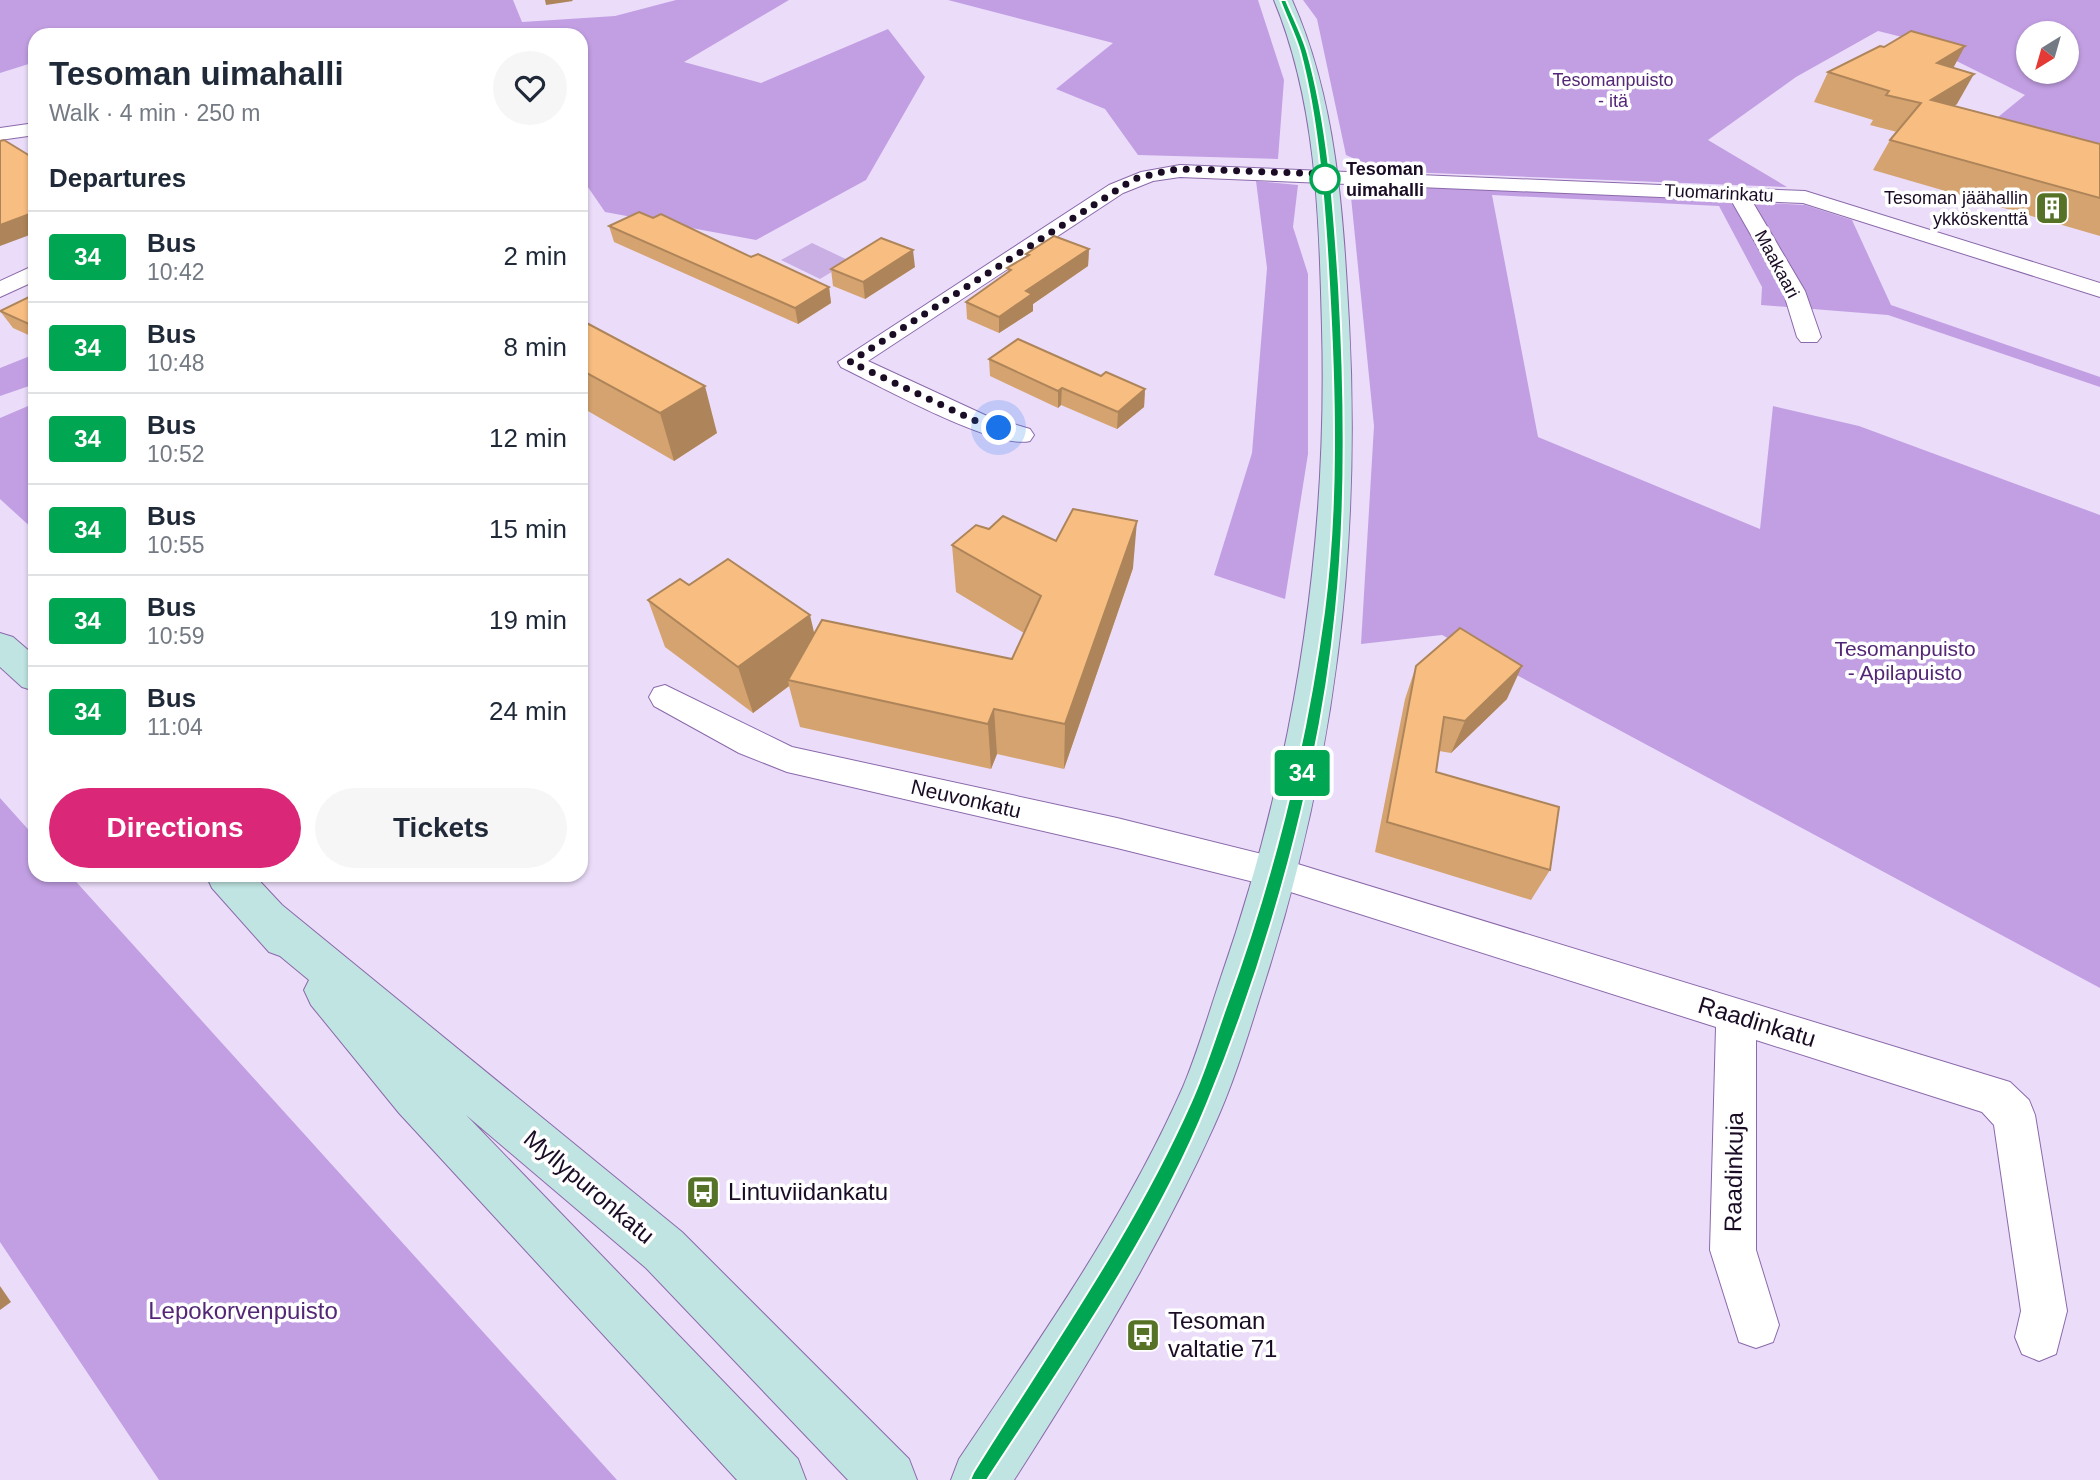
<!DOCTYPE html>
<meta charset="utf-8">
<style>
:root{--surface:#fff;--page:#f6f6f7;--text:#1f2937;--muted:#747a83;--line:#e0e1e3;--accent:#db2777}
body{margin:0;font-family:Arial,sans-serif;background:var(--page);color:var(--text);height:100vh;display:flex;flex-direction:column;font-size:26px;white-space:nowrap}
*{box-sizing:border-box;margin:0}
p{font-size:23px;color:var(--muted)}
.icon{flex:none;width:38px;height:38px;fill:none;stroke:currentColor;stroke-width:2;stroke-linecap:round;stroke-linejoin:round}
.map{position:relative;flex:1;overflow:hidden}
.sheet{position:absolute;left:28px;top:28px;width:560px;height:854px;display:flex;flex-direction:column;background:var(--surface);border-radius:21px;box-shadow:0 2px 5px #0004}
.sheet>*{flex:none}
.badge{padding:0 14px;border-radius:5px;font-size:24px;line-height:46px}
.needle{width:46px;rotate:217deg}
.fabs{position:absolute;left:2016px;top:21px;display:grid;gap:14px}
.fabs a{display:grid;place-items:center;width:63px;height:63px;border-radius:50%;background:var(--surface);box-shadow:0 2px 5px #0004;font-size:35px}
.you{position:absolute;width:35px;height:35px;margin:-18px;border:5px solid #fff;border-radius:50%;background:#1a73e8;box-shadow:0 0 0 10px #1a73e833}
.map>.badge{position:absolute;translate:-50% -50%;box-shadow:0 0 0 4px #fff}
h2{padding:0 21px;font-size:26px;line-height:63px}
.round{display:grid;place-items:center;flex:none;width:74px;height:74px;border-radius:37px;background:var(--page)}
.head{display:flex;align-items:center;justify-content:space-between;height:119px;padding:0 21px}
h1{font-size:33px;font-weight:700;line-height:52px}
.button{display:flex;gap:14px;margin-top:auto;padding:14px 21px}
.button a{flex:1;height:80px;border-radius:42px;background:var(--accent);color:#fff;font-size:28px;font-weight:700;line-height:80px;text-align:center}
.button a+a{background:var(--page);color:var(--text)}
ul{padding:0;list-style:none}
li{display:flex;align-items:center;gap:21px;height:91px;padding:0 21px;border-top:2px solid var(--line)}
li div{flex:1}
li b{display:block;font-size:26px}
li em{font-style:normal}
li .badge{min-width:77px;font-weight:700;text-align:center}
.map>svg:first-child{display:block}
</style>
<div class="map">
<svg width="2100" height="1480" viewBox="0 0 2100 1480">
<rect width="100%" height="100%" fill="#ebddfa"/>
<path fill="#caafe5" d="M 812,243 L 850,261 L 820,279 L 781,260 Z"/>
<g fill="#c29fe3" fill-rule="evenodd">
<path d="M 0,0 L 513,0 L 522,22 L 615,16 L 676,0 L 789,0 L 684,62 L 761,83 L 888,29 L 925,77 L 866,180 L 756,240 L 605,212 L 581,177 L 581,35 L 35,35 L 35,62 L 0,73 Z"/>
<path d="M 948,0 L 1258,0 L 1284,80 L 1278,159 L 1138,155 L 1105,109 L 1056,89 L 1113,43 Z"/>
<path d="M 1303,0 L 2100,0 L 2100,174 L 1970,140 L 2025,95 L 1914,40 L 1878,31 L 1796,77 L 1708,140 L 1787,187 L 1381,171 L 1346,155 L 1317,19 ZM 2028,33 L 2067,33 L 2067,72 L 2028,72 Z"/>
<path d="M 1256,181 L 1298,185 L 1293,227 L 1308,274 L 1308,454 L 1285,599 L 1214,575 L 1252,453 L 1267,268 Z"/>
<path d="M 1383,183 L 1805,205 L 1852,220 L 1891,305 L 2100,377 L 2100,387 L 1888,315 L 1761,305 L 1762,287 L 1719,206 L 1492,195 L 1538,437 L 1760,529 L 1773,406 L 1859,426 L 2100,515 L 2100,988 L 1442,635 L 1361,644 L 1374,426 L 1350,187 Z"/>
<path d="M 35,354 L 35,384 L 0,396 L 0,368 Z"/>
<path d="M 35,403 L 35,531 L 0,499 L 0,418 Z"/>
<path d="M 0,798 L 35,837 L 35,875 L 70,875 L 617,1480 L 159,1480 L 0,1242 Z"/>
</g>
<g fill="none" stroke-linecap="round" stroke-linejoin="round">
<g stroke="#8b69aa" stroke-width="2">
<g id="minor">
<path d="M 35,123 L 35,135 L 0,140 L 0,128 Z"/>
<path d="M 1180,165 L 1805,191 L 2100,283 L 2100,297 L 1803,203 L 1752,201 L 1805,291 L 1821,337 L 1817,342 L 1801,342 L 1797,337 L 1783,291 L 1731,200 L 1180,177 L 1153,181 L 1123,193 L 868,361 L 987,416 L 1030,429 L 1034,435 L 1030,441 C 995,450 878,385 841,367 L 838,362 L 1109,185 L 1141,172 Z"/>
<path d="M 35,265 L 35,281 L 0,297 L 0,281 Z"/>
<path d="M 665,685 L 792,747 L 1117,818 L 1278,858 L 2010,1082 L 2029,1100 L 2035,1115 L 2067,1311 L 2056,1354 L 2039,1361 L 2022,1354 L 2015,1337 L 2021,1311 L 1994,1125 L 1982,1112 L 1756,1040 L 1756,1250 L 1779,1325 L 1773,1342 L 1756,1348 L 1739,1342 L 1710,1250 L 1716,1027 L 1278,888 L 1117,848 L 787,772 L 739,753 L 654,706 L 649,697 L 654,688 Z"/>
</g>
</g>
<g stroke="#8b69aa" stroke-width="2">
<g id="secondary">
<path d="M 1274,0 L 1292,0 C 1337,101 1343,213 1349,322 C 1361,549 1335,761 1266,978 C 1250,1028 1236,1078 1214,1126 C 1158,1250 1087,1366 1014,1480 L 951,1480 L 959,1459 C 1039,1340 1125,1219 1183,1087 C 1198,1051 1209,1013 1221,977 C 1294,766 1328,551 1322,328 C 1319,217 1317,104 1274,0 Z"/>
<path d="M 0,633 L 13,637 L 35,656 L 35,691 L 22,687 L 0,667 Z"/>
<path d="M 206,875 L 254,875 L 282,905 L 682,1232 L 909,1459 L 917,1480 L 848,1480 L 646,1268 L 466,1115 L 798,1459 L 806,1480 L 737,1480 L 399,1113 L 311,1005 L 304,990 L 309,980 L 280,956 L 269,952 L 212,888 Z"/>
</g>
</g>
<use href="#minor" fill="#fff" fill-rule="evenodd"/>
<use href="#secondary" fill="#bfe4e1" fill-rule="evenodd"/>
</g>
<g fill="#d5a36f">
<path d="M 1953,68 L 1957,104 L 1954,106 L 2100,144 L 2100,236 L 1873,170 L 1890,140 L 1897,132 L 1870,125 L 1873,120 L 1814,102 L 1828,72 Z"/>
<path d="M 653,218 L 829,287 L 831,303 L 798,324 L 614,242 L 609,226 Z"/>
<path d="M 1089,249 L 1088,266 L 1033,304 L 1033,311 L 999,333 L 967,319 L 966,302 L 1008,272 L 1007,268 L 1026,256 L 1026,254 Z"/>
<path d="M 915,267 L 865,299 L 833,286 L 831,269 Z"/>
<path d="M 35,294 L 35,338 L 13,328 L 0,311 Z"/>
<path d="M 581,320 L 717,433 L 674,461 L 581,407 Z"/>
<path d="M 989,359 L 1101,376 L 1145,389 L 1144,407 L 1117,429 L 1061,405 L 1058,408 L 990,376 Z"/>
<path d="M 989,529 L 1056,541 L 1133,568 L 1064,769 L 997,754 L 991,769 L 800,727 L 789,686 L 753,713 L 665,647 L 648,600 L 689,585 L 814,633 L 1012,659 L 1024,633 L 956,592 L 952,545 Z"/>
<path d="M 1416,666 L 1507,699 L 1451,753 L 1439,751 L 1436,772 L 1550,870 L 1531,900 L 1375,852 L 1405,699 Z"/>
</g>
<g fill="#ae855a">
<path d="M 545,0 L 572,0 L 573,1 L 546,5 Z"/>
<path d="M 1965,46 L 1949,76 L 1937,63 Z"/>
<path d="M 1974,74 L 1957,104 L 1915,130 L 1931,100 Z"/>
<path d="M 35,212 L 35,233 L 0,246 L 0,225 Z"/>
<path d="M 1089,249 L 1088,266 L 1033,304 L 1033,311 L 999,333 L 999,317 L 1026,291 Z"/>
<path d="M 913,250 L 915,267 L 865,299 L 863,282 Z"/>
<path d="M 829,287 L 831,303 L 798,324 L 795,308 Z"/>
<path d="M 705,386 L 717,433 L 674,461 L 660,413 Z"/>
<path d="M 1062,388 L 1061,405 L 1058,408 L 1058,391 Z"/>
<path d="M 1145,389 L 1144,407 L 1117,429 L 1118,412 Z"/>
<path d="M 1137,521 L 1133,568 L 1064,769 L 1065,724 Z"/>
<path d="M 810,615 L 821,662 L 788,680 L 789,686 L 753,713 L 738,667 Z"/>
<path d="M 1522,666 L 1507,699 L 1451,753 L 1465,721 Z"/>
<path d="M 994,709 L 997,754 L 991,769 L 988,724 Z"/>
<path d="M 0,1286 L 11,1302 L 0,1310 Z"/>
</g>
<g fill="#f8be81" stroke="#ae855a" stroke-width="2">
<path d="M 1911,31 L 1965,46 L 1937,63 L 1974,74 L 1931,100 L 2100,144 L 2100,198 L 1890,140 L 1921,103 L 1886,95 L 1889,91 L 1828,72 L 1880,46 L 1884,47 Z"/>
<path d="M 4,140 L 35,159 L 35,212 L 0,225 L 0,141 Z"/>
<path d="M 639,212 L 653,218 L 661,214 L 751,257 L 758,254 L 829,287 L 795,308 L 609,226 Z"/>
<path d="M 1054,236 L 1089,249 L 1026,291 L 1032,294 L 999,317 L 966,302 L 1011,270 L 1007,268 L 1029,255 L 1026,254 Z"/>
<path d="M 881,238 L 913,250 L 863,282 L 831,269 Z"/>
<path d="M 35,294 L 35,323 L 31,325 L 0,311 Z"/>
<path d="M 581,320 L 705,386 L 660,413 L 581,370 Z"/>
<path d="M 1018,339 L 1101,376 L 1106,372 L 1145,389 L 1118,412 L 1062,388 L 1058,391 L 989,359 Z"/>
<path d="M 1073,509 L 1137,521 L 1065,724 L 994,709 L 988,724 L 788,680 L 822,620 L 1012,659 L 1041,596 L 952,545 L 976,525 L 989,529 L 1003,516 L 1056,541 Z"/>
<path d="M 728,559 L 810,615 L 738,667 L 648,600 L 680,579 L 689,585 Z"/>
<path d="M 1460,628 L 1522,666 L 1465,721 L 1444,717 L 1436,772 L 1559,807 L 1550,870 L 1387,822 L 1416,666 Z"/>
</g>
<path fill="#00a651" stroke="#fff" stroke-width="2" d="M 1280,0 L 1286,0 C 1293,17 1302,34 1307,51 C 1328,124 1334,210 1339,286 C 1345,393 1347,502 1336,609 C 1320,772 1269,953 1207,1104 C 1153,1237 1062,1365 987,1480 L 970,1480 L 973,1473 C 1048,1352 1133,1233 1191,1102 C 1205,1071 1215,1038 1226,1007 C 1273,879 1306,746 1324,612 C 1338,504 1335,392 1329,284 C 1325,210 1319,122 1300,51 C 1295,34 1286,17 1280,0 Z"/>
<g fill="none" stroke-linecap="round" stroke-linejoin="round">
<path stroke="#1a0c25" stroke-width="7" stroke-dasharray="0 12.6" d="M 999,428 L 978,422 L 850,362 L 1134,179 L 1170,170 L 1190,169 L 1324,174 L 1325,179"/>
</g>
<defs>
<g id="building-square" transform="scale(1.75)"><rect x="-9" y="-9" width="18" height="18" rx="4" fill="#567226" stroke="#fff"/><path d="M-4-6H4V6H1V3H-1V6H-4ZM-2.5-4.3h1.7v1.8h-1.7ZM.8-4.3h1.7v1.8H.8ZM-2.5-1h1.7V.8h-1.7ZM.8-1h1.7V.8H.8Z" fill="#fff"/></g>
<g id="bus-square" transform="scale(1.75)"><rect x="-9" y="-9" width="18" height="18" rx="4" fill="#567226" stroke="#fff"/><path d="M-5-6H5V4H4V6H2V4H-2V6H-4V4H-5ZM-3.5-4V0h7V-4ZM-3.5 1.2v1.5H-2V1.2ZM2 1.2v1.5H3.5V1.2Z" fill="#fff"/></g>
</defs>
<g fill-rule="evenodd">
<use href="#building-square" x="2052" y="208"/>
<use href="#bus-square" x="703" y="1192"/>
<use href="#bus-square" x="1143" y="1335"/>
</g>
<circle fill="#fff" stroke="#00a651" stroke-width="3.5" cx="1325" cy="179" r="14"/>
<g text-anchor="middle" stroke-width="7" stroke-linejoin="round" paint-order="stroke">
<g font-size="18" fill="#542776" stroke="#fff">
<text x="1613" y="86">Tesomanpuisto<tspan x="1613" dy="21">- itä</tspan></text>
</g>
<g font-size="18" font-weight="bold" fill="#1a0c25" stroke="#fff" text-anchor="start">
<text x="1346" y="175">Tesoman<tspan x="1346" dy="21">uimahalli</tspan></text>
</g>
<g font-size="18" fill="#1a0c25" stroke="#fff">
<text transform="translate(1719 193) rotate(3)" y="6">Tuomarinkatu</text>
<text transform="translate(1777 264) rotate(62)" y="6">Maakaari</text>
</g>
<g font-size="18" fill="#1a0c25" stroke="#fff" text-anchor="end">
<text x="2028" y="204">Tesoman jäähallin<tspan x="2028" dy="21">ykköskenttä</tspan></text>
</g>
<g font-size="21" fill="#542776" stroke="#fff">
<text x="1905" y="656">Tesomanpuisto<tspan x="1905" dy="24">- Apilapuisto</tspan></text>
</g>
<g font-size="21" fill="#1a0c25" stroke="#fff">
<text transform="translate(966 799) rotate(13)" y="7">Neuvonkatu</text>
</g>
<g font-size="24" fill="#1a0c25" stroke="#fff">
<text transform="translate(1757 1022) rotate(17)" y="8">Raadinkatu</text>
<text transform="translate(1734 1172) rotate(-89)" y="8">Raadinkuja</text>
<text transform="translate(589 1187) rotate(40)" y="8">Myllypuronkatu</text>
</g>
<g font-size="24" fill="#1a0c25" stroke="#fff" text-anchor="start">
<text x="728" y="1200">Lintuviidankatu</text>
<text x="1168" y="1329">Tesoman<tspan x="1168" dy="28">valtatie 71</tspan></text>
</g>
<g font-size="24" fill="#542776" stroke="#fff">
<text x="243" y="1319">Lepokorvenpuisto</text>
</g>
</g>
</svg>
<div class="fabs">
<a><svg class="needle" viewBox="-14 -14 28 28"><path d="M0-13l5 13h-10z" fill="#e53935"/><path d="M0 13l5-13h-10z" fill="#747a83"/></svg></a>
</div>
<div class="you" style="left:999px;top:428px"></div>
<b class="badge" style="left:1302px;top:773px;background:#00a651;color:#fff">34</b>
<section class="sheet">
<div class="head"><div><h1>Tesoman uimahalli</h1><p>Walk · 4 min · 250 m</p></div><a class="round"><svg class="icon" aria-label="heart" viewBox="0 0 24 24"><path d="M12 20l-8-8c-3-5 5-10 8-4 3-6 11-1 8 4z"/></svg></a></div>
<h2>Departures</h2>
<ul>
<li><span class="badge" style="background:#00a651;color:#fff">34</span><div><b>Bus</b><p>10:42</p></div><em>2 min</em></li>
<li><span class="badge" style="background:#00a651;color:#fff">34</span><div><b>Bus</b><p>10:48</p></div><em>8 min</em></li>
<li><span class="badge" style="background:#00a651;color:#fff">34</span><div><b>Bus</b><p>10:52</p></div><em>12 min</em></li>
<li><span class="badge" style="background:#00a651;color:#fff">34</span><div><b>Bus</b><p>10:55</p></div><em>15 min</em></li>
<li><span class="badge" style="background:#00a651;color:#fff">34</span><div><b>Bus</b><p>10:59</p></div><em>19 min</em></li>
<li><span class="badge" style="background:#00a651;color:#fff">34</span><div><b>Bus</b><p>11:04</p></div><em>24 min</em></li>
</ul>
<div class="button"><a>Directions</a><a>Tickets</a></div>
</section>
</div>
